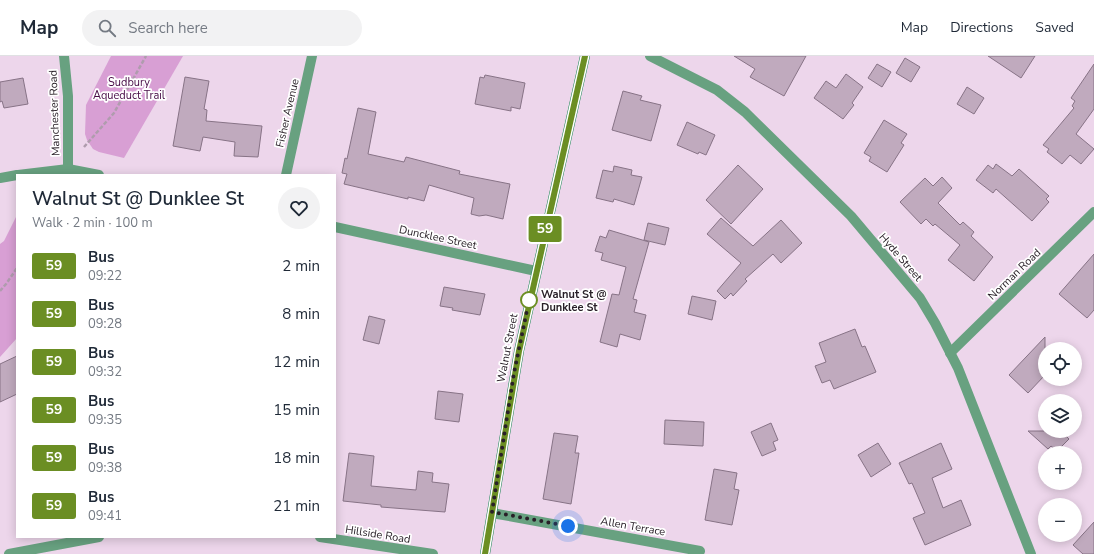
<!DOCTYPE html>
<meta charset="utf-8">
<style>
:root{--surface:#fff;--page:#f2f2f3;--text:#1f2937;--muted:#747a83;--line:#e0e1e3}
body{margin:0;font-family:"Nunito Sans",sans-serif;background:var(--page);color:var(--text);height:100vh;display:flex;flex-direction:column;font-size:15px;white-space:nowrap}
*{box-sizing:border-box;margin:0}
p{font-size:13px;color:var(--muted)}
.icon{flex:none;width:22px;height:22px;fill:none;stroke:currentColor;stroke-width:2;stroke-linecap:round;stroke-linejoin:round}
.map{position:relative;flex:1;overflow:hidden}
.panel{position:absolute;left:16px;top:118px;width:320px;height:364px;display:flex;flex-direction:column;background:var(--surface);border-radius:0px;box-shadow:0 2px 10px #0003}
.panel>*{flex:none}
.badge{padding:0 8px;border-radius:3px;font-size:14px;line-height:26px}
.tools{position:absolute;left:1038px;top:286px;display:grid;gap:8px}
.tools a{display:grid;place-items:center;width:44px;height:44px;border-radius:50%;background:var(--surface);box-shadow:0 2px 10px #0003;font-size:20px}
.you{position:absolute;width:20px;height:20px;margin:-10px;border:3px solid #fff;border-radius:50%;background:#1a73e8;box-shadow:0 0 0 6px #1a73e833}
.map>.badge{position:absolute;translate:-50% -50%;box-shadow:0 0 0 2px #fff}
.round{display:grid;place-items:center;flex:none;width:42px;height:42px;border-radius:21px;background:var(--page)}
.headline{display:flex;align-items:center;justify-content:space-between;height:68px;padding:0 16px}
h1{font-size:19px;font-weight:600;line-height:30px}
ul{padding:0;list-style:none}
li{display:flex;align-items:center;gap:12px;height:48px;padding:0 16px}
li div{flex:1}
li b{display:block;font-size:15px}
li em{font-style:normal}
li .badge{min-width:44px;font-weight:700;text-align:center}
header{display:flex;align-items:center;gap:24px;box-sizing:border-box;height:56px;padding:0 20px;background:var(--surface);border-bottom:1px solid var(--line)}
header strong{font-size:19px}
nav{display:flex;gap:22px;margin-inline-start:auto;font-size:14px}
.search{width:280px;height:36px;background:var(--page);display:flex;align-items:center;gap:10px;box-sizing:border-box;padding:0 14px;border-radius:22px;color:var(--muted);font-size:15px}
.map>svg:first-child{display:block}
</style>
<header>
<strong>Map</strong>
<div class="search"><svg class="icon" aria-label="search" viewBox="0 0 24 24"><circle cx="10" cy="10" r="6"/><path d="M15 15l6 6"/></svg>Search here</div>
<nav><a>Map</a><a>Directions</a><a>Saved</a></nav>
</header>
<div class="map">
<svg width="1094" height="498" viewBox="0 0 1094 498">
<rect width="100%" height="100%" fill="#edd6eb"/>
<g fill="#d89fd4">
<path d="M 111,0 L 183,0 L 124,102 L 99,96 L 93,93 L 87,84 L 85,78 L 86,49 Z"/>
<path d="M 17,159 L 17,282 L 0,301 L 0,188 L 4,185 Z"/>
</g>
<g fill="#c0aabe" stroke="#877386">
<path d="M 734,0 L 806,0 L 784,40 L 750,21 L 755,13 Z"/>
<path d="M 988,0 L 1035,0 L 1021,22 Z"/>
<path d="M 905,2 L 920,11 L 911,26 L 896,17 Z"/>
<path d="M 877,8 L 891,16 L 882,31 L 868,22 Z"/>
<path d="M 1094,8 L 1094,53 L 1076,78 L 1094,93 L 1081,108 L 1070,99 L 1062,108 L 1047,96 L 1049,93 L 1043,89 L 1074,52 L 1072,50 L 1075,45 L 1071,42 Z"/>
<path d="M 846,18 L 863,31 L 852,47 L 854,49 L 843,63 L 814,42 L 826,25 L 836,32 Z"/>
<path d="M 485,19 L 525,27 L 520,53 L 511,51 L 511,55 L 475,48 L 480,21 L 484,22 Z"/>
<path d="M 185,21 L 209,25 L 204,53 L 207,54 L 206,65 L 262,70 L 258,101 L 234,100 L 235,86 L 203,81 L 200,95 L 173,90 Z"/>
<path d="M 23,22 L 28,48 L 4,52 L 2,45 L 0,46 L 0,26 Z"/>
<path d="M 967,31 L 984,42 L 974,58 L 957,48 Z"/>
<path d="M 623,35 L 642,40 L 640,44 L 661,49 L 651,85 L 612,74 Z"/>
<path d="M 358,52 L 376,56 L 368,98 L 404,106 L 406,101 L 460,115 L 459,118 L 510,128 L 503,163 L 486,159 L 479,160 L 471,158 L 474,142 L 429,129 L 424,145 L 408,141 L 408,143 L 344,128 L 347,118 L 342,117 L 345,102 L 347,103 Z"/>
<path d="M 884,64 L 907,78 L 901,87 L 904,89 L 887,116 L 869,105 L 871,101 L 864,97 Z"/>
<path d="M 687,66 L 715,79 L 706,99 L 699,96 L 698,98 L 677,89 Z"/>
<path d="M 996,108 L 1012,120 L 1019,113 L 1049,140 L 1046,143 L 1049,146 L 1032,165 L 996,133 L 993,137 L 976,124 L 988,109 L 993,113 Z"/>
<path d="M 738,109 L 763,133 L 731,168 L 706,144 Z"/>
<path d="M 614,110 L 632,114 L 631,119 L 642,121 L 634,149 L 614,143 L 613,146 L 596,142 L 603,114 L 613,116 Z"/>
<path d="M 942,121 L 952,132 L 938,147 L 960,169 L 963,166 L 974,176 L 971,180 L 993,201 L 974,225 L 948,204 L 960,189 L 935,168 L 933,170 L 926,163 L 921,168 L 900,146 L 925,122 L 933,130 Z"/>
<path d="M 721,162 L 753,190 L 781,164 L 802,187 L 781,207 L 773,198 L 745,223 L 747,225 L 733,240 L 731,237 L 725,243 L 717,235 L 741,207 L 707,178 Z"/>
<path d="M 648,167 L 669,172 L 665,189 L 644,184 Z"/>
<path d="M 609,174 L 649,186 L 633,243 L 637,244 L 634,256 L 646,259 L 640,284 L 620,278 L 617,291 L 600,286 L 612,238 L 619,239 L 626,211 L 601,204 L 603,197 L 595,195 L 600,180 L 606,182 Z"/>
<path d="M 1094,198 L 1094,254 L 1087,262 L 1059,238 Z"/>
<path d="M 444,231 L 485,238 L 480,259 L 452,254 L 453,252 L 440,250 Z"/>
<path d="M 692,240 L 716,245 L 712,264 L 688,258 Z"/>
<path d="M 369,260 L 385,264 L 379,288 L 363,284 Z"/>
<path d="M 855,273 L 862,291 L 865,290 L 876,316 L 834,333 L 830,324 L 822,327 L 815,310 L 826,306 L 819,287 Z"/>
<path d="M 1045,281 L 1045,319 L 1028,337 L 1009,319 Z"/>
<path d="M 17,300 L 17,338 L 0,346 L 0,308 Z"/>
<path d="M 438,335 L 463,338 L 459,366 L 435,363 Z"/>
<path d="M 665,364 L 704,366 L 703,390 L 664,388 Z"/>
<path d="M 771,367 L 778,384 L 773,386 L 776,394 L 762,400 L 751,376 Z"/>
<path d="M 1028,375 L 1065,375 L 1063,377 L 1069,383 L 1057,395 L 1051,390 L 1048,393 Z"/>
<path d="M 554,377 L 578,380 L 575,397 L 579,397 L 571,448 L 543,443 Z"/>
<path d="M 878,387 L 891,408 L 871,421 L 858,399 Z"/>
<path d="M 941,387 L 952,413 L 932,422 L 943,452 L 961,444 L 971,469 L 925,489 L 913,462 L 925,457 L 912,427 L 909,428 L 899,407 Z"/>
<path d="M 349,397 L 374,400 L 371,430 L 416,434 L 418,415 L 433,417 L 432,426 L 449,428 L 445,456 L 381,451 L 381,449 L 343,445 Z"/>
<path d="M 714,413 L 737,417 L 734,433 L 739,434 L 732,469 L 705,464 Z"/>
<path d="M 1094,466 L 1094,498 L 1083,498 L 1073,489 Z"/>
</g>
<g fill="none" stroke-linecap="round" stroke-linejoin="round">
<g stroke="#af9cad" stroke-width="2.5" stroke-dasharray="4 2" stroke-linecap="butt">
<path d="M 84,91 L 114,57 L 146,0"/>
<path d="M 0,235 L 6,228 L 17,212"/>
</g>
<g stroke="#68a180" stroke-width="10">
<path d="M 64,0 L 68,40 L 68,113"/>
<path d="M 650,0 L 717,34 L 745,56 L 851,160 L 920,242 L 935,267 L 958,312 L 1031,498"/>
<path d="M 18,119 L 68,113 L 99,119"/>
<path d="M 286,119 L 312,0"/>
<path d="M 0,122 L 17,119"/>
<path d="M 335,171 L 536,215"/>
<path d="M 950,297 L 1094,156"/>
<path d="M 492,457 L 700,495"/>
<path d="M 320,481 L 433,498"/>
<path d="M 9,498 L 99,481"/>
</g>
<path stroke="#1a8152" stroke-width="10" d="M 485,498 L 519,295 L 585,0"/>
</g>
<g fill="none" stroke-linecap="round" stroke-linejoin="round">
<g stroke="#fff" stroke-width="9">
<path id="line" d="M 485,498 L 519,295 L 585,0"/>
</g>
<use href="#line" stroke="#6b8e23" stroke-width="6"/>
<path stroke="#292028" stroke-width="4" stroke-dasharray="0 7.2" d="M 529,244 L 530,240 L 514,317 L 492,456 L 568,470"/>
</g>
<circle fill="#fff" stroke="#6b8e23" stroke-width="2" cx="529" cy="244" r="8"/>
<g text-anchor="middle" stroke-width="3.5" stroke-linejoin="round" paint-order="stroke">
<g font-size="11" fill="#470c46" stroke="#fff">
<text x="129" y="30">Sudbury<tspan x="129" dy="13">Aqueduct Trail</tspan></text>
</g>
<g font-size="11" fill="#292028" stroke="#fff">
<text transform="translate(54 57) rotate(-92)" y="4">Manchester Road</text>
<text transform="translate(287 57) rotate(-77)" y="4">Fisher Avenue</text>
<text transform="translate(438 181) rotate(12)" y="4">Duncklee Street</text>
<text transform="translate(901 201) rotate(49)" y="4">Hyde Street</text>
<text transform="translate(1014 218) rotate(-44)" y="4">Norman Road</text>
<text transform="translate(507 292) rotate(-79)" y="4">Walnut Street</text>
<text transform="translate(633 470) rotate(10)" y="4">Allen Terrace</text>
<text transform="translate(378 478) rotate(9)" y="4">Hillside Road</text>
</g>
<g font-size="11" font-weight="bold" fill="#292028" stroke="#fff" text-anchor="start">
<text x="541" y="242">Walnut St @<tspan x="541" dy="13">Dunklee St</tspan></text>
</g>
</g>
</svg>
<div class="tools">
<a><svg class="icon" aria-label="locate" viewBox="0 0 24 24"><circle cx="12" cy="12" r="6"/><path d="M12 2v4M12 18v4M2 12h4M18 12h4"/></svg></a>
<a><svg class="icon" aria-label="layers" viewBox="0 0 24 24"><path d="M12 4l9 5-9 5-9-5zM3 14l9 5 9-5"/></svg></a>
<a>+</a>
<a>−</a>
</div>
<div class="you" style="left:568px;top:470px"></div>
<b class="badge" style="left:545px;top:173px;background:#6b8e23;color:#fff">59</b>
<section class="panel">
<div class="headline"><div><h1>Walnut St @ Dunklee St</h1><p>Walk · 2 min · 100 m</p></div><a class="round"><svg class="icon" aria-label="heart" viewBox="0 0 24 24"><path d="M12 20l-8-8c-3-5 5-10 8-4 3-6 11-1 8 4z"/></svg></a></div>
<ul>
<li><span class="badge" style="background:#6b8e23;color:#fff">59</span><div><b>Bus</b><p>09:22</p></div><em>2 min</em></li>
<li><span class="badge" style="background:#6b8e23;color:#fff">59</span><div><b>Bus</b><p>09:28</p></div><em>8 min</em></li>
<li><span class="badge" style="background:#6b8e23;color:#fff">59</span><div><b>Bus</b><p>09:32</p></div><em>12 min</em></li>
<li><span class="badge" style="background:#6b8e23;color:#fff">59</span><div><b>Bus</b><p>09:35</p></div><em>15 min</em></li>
<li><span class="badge" style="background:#6b8e23;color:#fff">59</span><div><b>Bus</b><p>09:38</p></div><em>18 min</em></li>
<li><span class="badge" style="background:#6b8e23;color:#fff">59</span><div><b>Bus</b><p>09:41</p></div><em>21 min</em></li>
</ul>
</section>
</div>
